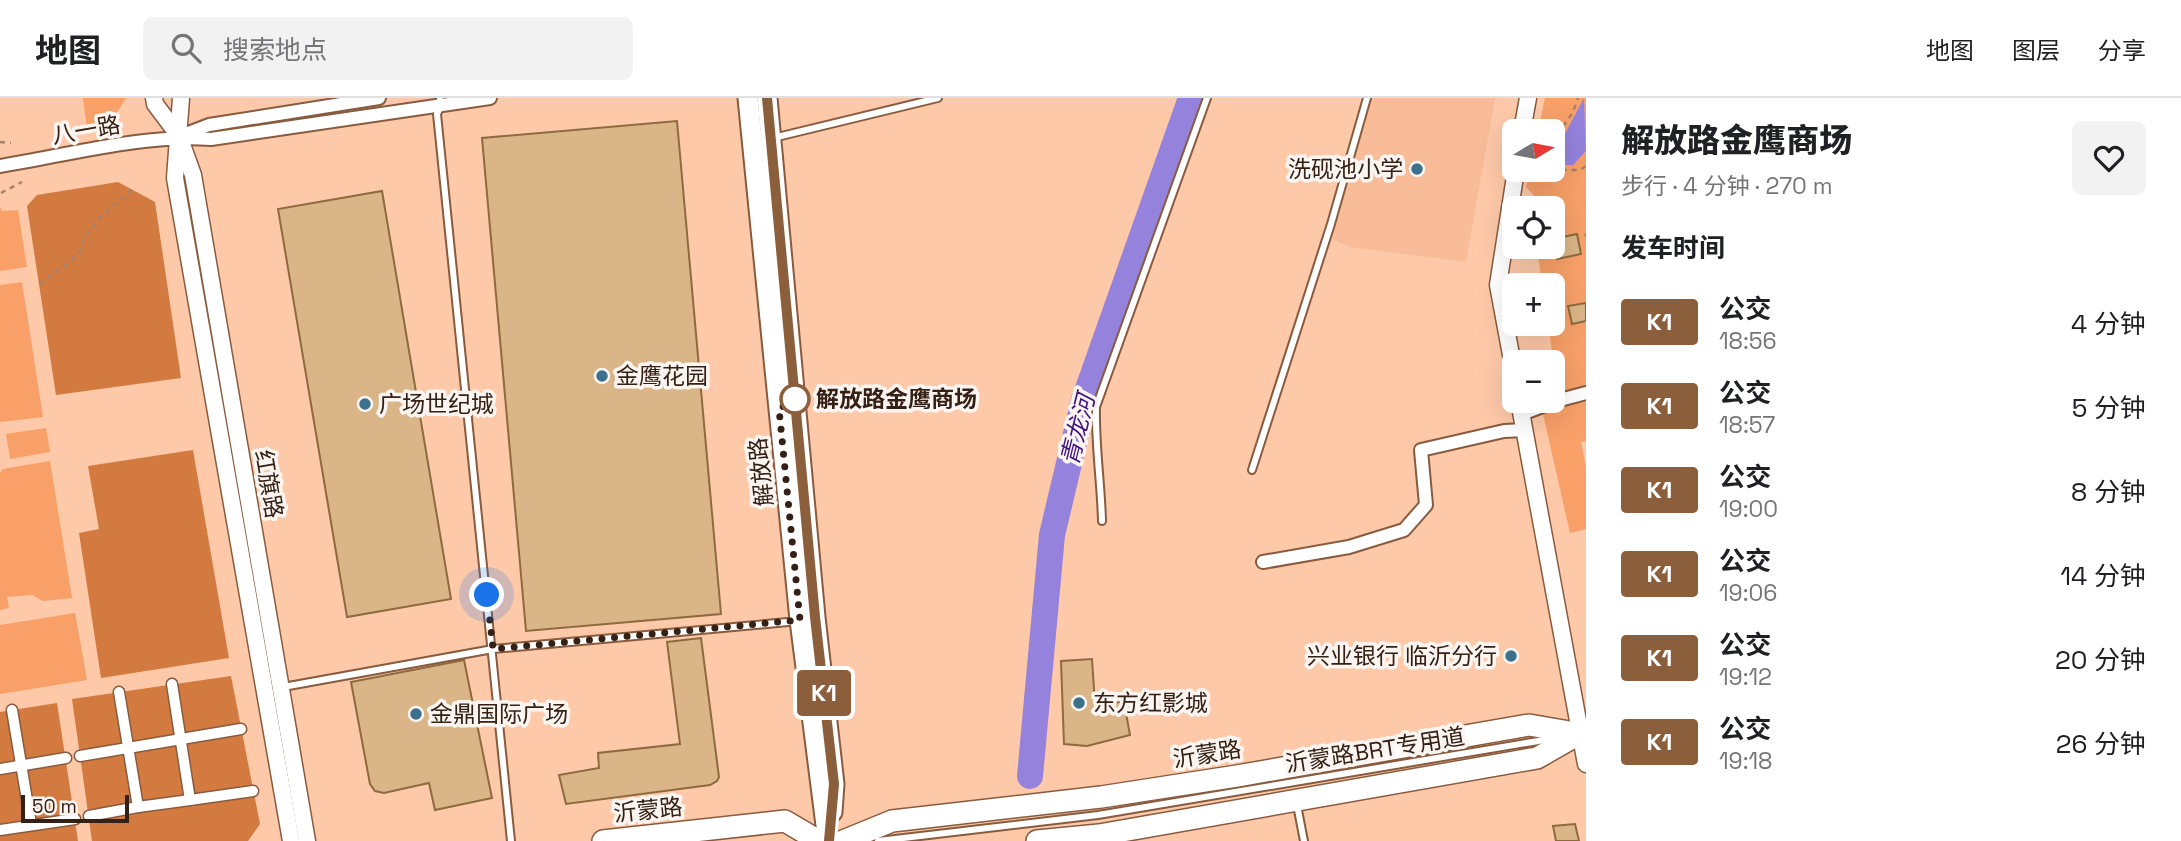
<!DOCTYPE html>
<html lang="zh">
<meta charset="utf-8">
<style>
:root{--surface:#fff;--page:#f2f2f2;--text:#202124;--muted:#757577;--line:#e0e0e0}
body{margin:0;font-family:"Space Grotesk","Noto Sans SC",sans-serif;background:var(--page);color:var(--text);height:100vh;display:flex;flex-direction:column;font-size:26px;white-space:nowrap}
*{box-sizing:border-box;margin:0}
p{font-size:23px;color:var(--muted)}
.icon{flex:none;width:38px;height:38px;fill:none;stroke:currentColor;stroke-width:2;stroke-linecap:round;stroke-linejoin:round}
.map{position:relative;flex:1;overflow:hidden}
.side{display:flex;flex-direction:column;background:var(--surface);width:595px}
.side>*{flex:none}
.badge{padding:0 14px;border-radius:5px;font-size:24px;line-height:46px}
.needle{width:46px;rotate:80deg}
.controls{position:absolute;left:1502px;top:21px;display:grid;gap:14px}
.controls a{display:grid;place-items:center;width:63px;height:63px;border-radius:10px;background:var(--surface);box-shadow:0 7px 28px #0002;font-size:35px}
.scale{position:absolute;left:21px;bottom:18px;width:108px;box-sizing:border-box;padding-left:7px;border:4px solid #342014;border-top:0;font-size:19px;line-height:24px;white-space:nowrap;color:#342014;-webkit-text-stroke:5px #fbf5f2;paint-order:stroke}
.you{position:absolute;width:35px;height:35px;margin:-18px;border:5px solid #fff;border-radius:50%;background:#1a73e8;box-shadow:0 0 0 10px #1a73e833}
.map>.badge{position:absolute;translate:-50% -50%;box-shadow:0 0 0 4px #fff}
h2{padding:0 35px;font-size:26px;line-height:63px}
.round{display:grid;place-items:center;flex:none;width:74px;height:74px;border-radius:10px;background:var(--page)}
.head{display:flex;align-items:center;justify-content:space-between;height:119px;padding:0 35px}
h1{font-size:33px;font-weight:800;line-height:52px}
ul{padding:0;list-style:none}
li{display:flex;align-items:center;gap:21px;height:84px;padding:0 35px}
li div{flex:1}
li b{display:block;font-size:26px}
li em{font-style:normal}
li .badge{min-width:77px;font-weight:700;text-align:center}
header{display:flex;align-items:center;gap:42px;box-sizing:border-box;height:98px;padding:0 35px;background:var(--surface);border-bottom:2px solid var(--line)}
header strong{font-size:33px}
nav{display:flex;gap:38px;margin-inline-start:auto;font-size:24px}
.search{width:490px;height:63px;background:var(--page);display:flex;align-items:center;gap:18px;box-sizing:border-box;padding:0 24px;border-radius:10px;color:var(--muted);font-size:26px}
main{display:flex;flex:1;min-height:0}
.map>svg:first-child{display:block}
</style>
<header>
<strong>地图</strong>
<div class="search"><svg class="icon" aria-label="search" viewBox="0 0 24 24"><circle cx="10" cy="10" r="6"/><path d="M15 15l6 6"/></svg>搜索地点</div>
<nav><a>地图</a><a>图层</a><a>分享</a></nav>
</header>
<main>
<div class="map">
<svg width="1586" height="743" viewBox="0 0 1586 743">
<rect width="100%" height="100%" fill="#fec9a9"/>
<path fill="#f8bc98" d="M 1371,0 L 1495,0 L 1466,164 L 1350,149 L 1332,141 Z"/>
<g fill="#f8a068">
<path d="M 83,0 L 126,0 L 109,27 L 87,32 Z"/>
<path d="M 1545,0 L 1586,0 L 1586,288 L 1558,294 L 1548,226 L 1552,226 L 1552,187 L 1542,187 L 1537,149 L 1552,149 L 1552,110 L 1537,110 L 1538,102 L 1526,89 L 1530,72 L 1552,72 L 1552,33 L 1538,33 Z"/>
<path d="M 0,109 L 2,113 L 18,112 L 27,169 L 0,173 Z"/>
<path d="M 22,184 L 43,319 L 0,324 L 0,187 Z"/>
<path d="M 1586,301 L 1586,343 L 1581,344 L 1586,369 L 1586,431 L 1570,435 L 1543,316 Z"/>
<path d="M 46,330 L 50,354 L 10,361 L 6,336 Z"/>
<path d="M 50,363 L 72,500 L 43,503 L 32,497 L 7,499 L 9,510 L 0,512 L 0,375 L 3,371 Z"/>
<path d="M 75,515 L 87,582 L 0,596 L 0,527 Z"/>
</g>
<g fill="#d27a3f">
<path d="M 118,84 L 155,104 L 181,280 L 56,297 L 27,108 L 37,97 Z"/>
<path d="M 193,352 L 229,560 L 101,580 L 79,435 L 99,431 L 88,368 Z"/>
<path d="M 231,578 L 260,726 L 248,743 L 92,743 L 72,601 Z"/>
<path d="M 57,605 L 78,743 L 0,743 L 0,614 Z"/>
</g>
<path fill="#9582dc" d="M 1584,0 L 1586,53 L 1573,67 L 1558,67 L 1560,45 Z"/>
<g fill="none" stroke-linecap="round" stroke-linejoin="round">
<path stroke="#9582dc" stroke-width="26" d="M 1030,678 L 1052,437 L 1084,302 L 1191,0"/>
</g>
<g fill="#dab587" stroke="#8d6b3f" stroke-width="2">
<path d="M 677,23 L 721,516 L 526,533 L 482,40 Z"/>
<path d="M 382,93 L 451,501 L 347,519 L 278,111 Z"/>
<path d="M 1577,136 L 1581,156 L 1557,161 L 1553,141 Z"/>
<path d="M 1586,205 L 1586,223 L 1572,226 L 1568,208 Z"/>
<path d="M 701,540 L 719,679 L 717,683 L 710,687 L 566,706 L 559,677 L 599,670 L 598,655 L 680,646 L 667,544 Z"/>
<path d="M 1092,561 L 1095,606 L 1124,604 L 1130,637 L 1087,648 L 1064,646 L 1061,563 Z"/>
<path d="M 464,562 L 492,700 L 435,712 L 429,685 L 384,695 L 375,693 L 370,686 L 351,584 Z"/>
<path d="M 1575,726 L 1579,743 L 1556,743 L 1553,728 Z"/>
</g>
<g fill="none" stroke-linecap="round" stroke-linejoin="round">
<g stroke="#895b3e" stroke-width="10">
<g id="service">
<path d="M 440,0 L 441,7 L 437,16 L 511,743"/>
<path d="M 773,40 L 938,0"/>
<path d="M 1252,372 L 1331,126 L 1367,0"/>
<path d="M 1102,423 C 1101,384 1095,347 1096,309 L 1207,0"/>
<path d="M 283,589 L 493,551 L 799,523"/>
<path d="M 1297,707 L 1304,743"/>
<path d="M 878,743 L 1098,717 L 1556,640"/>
</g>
</g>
<g stroke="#895b3e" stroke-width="13">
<g id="pedestrian">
<path d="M 172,586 L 190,702 L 253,693"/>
<path d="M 12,612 L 31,726"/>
<path d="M 80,658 L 241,631"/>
<path d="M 0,671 L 66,660"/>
<path d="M 138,709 L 190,702"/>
<path d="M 89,718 L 138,709 L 119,594"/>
<path d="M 0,732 L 75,721"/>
</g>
</g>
<g stroke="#895b3e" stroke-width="16">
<g id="minor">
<path d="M 183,37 L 209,27 L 379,0"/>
<path d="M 0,68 C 69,57 142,36 211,41 L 490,0"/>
<path d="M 1522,316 L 1556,303 L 1586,295"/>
<path d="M 1263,464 L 1349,449 L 1404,432 L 1426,407 L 1421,352 L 1504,333 L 1525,332"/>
</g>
</g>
<g stroke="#895b3e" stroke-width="19">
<g id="tertiary">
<path d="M 154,0 L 155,6 L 179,38 L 193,77 L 307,743"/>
<path d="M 181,0 L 175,80 L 291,743"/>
<path d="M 1522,33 L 1528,0"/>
<path d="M 1514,273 L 1498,187 L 1516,72"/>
<path d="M 1519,303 L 1586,666"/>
</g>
</g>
<g stroke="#895b3e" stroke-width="23">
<g id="secondary">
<path d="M 748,0 L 800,522 L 828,743"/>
<path d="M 767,0 L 815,519 L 834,686 L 832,714"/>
</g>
</g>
<g stroke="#895b3e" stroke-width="24">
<g id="primary">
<path d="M 603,743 L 785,723 L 819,743"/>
<path d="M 843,743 L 892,723 L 1101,699 L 1237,678 L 1529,627 L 1586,637"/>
<path d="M 1037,743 L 1099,737 L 1537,660 L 1584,633"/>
</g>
</g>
<g stroke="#a88169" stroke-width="2.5" stroke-dasharray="5 5" stroke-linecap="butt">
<path d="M 0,44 L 11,45"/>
<path d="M 1552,45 L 1573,14 L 1578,0"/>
<path d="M 1552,47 L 1553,63 L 1558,72 L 1580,72 L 1586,68"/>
<path d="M 1,95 L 22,84"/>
<path d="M 1585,138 L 1586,136"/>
<path d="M 39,186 L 68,165 L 81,153 L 83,143 L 100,119 L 132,92"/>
</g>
<use href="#service" stroke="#fff" stroke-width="6"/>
<use href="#pedestrian" stroke="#fff" stroke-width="10"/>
<use href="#minor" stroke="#fff" stroke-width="12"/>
<use href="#tertiary" stroke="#fff" stroke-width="16"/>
<use href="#secondary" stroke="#fff" stroke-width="19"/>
<use href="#primary" stroke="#fff" stroke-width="21"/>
</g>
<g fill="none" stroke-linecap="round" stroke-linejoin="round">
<g stroke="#fff" stroke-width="16">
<path id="line" d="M 767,0 L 815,519 L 834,686 L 829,743"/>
</g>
<use href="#line" stroke="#8b5e3c" stroke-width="10"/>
<path stroke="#342014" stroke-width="7" stroke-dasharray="0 12.6" d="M 487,497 L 493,551 L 800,522 L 779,311 L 795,301"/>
</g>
<g fill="#3b718c" stroke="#fbf5f2" stroke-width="2.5">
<circle cx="1417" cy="71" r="7"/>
<circle cx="602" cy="278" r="7"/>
<circle cx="365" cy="306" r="7"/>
<circle cx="1511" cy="558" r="7"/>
<circle cx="1079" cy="605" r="7"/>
<circle cx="416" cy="616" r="7"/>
</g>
<circle fill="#fff" stroke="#8b5e3c" stroke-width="3.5" cx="795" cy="301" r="14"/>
<g text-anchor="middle" stroke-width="7" stroke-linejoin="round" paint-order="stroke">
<g font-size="23" fill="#342014" stroke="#fbf5f2">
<text transform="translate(86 32) rotate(-10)" y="8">八一路</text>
<text transform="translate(761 374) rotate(-96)" y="8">解放路</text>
<text transform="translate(269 386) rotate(80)" y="8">红旗路</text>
<text transform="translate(1375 652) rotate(-9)" y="8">沂蒙路BRT专用道</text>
<text transform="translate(1207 656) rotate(-9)" y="8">沂蒙路</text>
<text transform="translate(648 712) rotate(-6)" y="8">沂蒙路</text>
</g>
<g font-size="23" fill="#342014" stroke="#fbf5f2" text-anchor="start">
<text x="1403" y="79" text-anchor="end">洗砚池小学</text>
<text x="616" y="286">金鹰花园</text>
<text x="379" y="314">广场世纪城</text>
<text x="1497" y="566" text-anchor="end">兴业银行 临沂分行</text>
<text x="1093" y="613">东方红影城</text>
<text x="430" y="624">金鼎国际广场</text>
</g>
<g font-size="23" font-weight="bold" fill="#342014" stroke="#fbf5f2" text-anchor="start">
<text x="816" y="309">解放路金鹰商场</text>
</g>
<g font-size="24" font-style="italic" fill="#3e1580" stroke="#fbf5f2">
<text transform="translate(1078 332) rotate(-76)" y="8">青龙河</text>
</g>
</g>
</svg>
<div class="controls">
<a><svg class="needle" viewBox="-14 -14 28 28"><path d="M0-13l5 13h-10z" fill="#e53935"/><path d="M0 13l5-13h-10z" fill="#757577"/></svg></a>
<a><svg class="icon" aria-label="locate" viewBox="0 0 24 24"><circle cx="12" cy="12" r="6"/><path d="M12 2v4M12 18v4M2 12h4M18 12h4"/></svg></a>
<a>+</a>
<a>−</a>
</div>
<div class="scale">50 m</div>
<div class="you" style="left:487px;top:497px"></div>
<b class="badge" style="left:824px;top:595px;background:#8b5e3c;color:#fff">K1</b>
</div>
<section class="side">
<div class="head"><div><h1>解放路金鹰商场</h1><p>步行 · 4 分钟 · 270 m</p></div><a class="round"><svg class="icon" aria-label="heart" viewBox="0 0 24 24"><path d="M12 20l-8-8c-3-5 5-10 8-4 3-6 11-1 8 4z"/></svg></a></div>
<h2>发车时间</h2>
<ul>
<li><span class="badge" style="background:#8b5e3c;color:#fff">K1</span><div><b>公交</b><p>18:56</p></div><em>4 分钟</em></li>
<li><span class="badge" style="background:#8b5e3c;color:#fff">K1</span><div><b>公交</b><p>18:57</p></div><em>5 分钟</em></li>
<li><span class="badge" style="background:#8b5e3c;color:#fff">K1</span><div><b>公交</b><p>19:00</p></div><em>8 分钟</em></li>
<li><span class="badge" style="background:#8b5e3c;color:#fff">K1</span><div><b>公交</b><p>19:06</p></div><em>14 分钟</em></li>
<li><span class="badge" style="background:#8b5e3c;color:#fff">K1</span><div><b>公交</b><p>19:12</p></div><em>20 分钟</em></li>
<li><span class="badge" style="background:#8b5e3c;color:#fff">K1</span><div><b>公交</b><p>19:18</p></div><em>26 分钟</em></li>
</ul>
</section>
</main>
